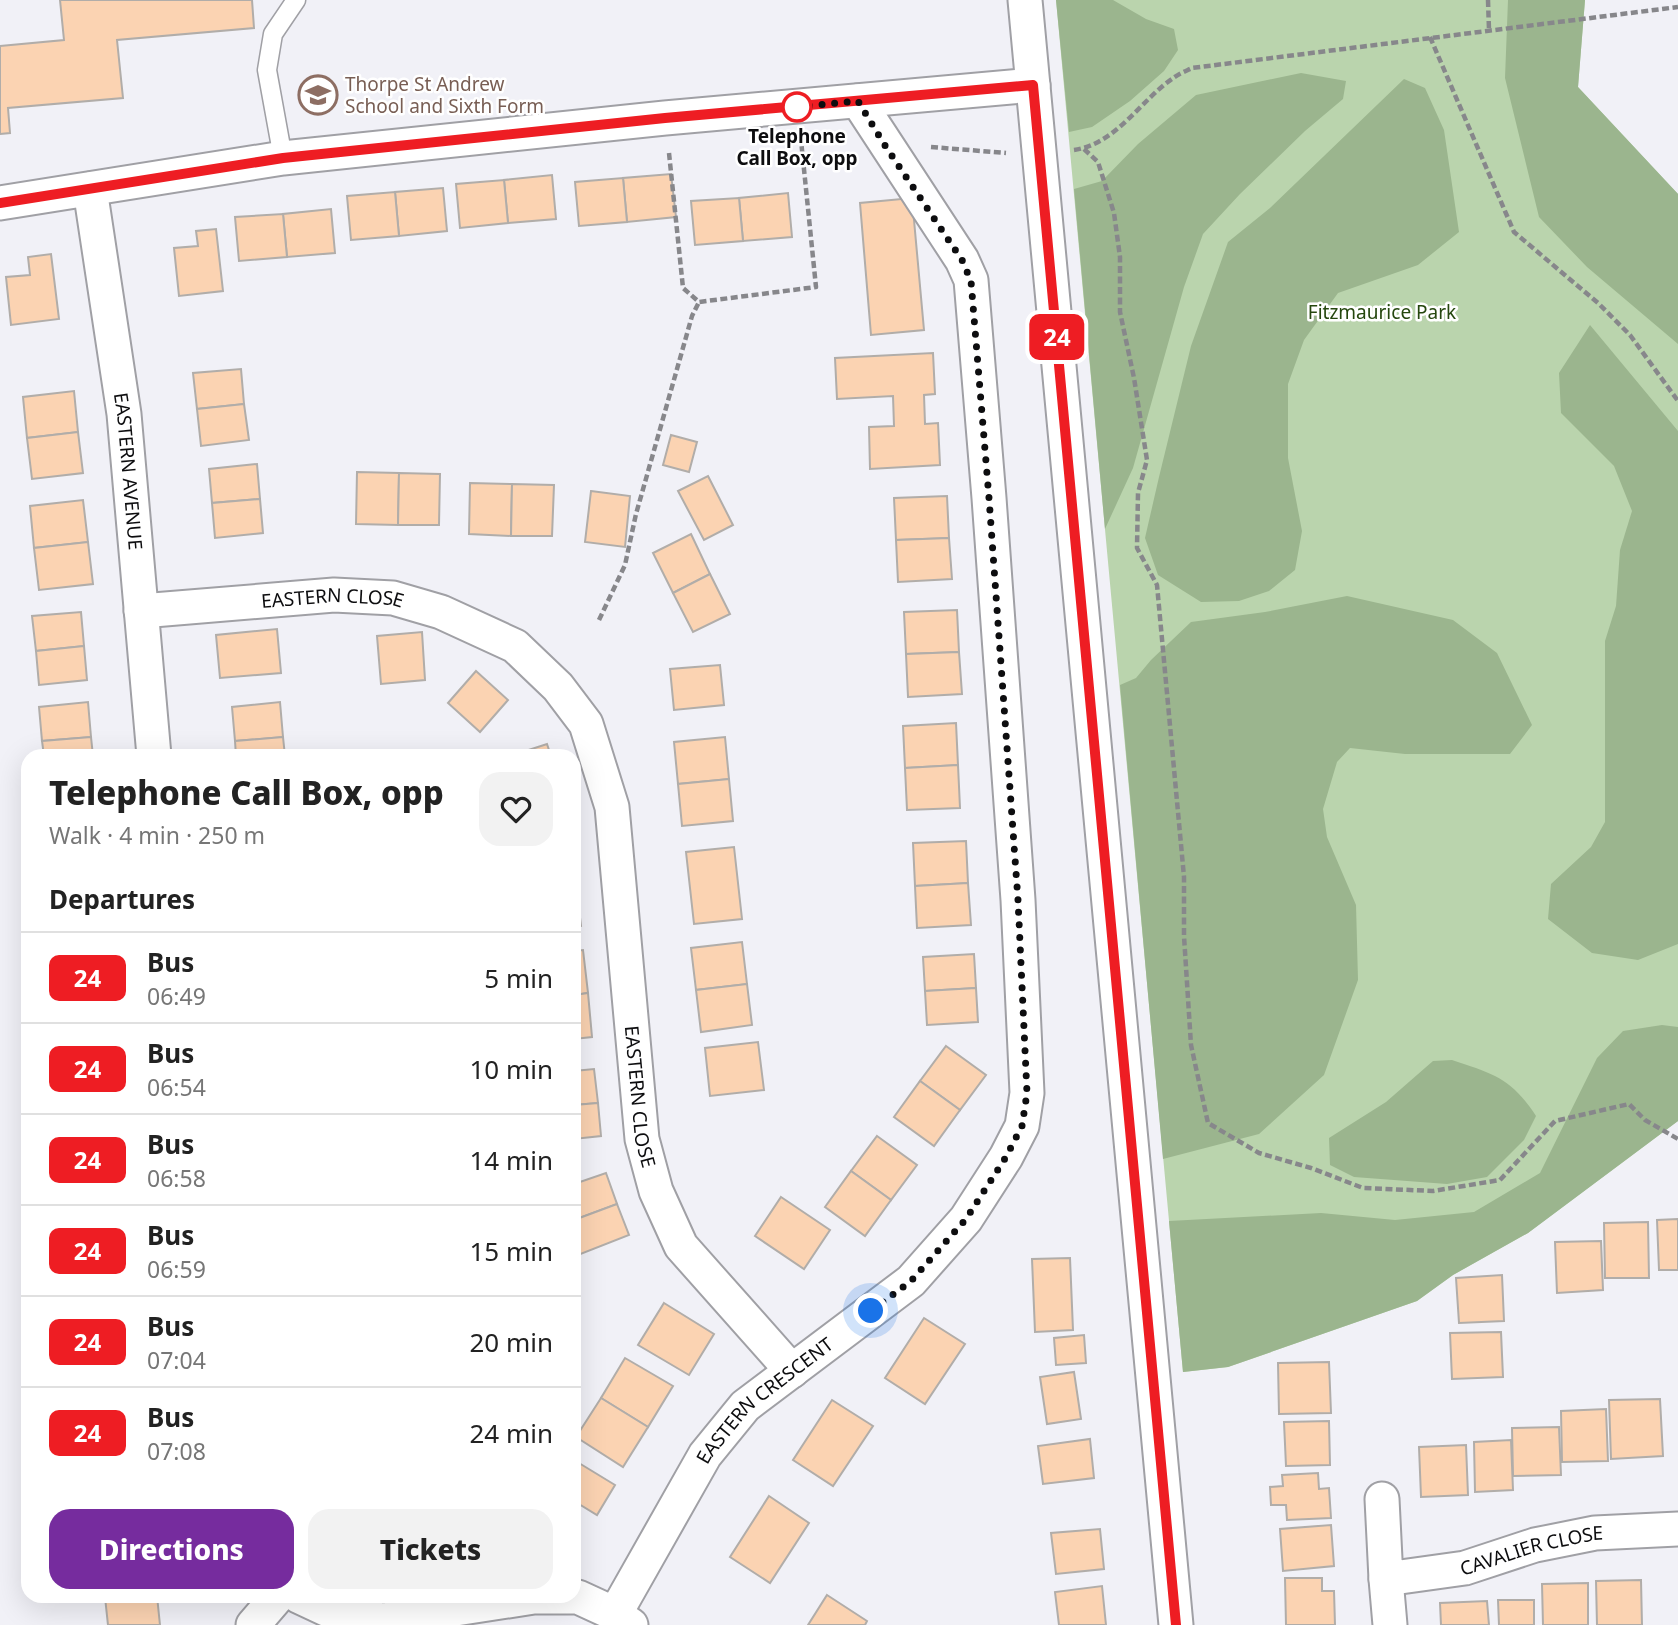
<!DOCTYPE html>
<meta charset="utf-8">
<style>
:root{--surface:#fff;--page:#f2f2f2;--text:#222;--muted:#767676;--line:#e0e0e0;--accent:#762c9e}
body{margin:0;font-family:"Noto Sans",sans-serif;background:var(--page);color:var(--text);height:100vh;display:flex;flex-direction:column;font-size:26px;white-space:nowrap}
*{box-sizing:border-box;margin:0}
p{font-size:23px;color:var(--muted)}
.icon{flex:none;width:38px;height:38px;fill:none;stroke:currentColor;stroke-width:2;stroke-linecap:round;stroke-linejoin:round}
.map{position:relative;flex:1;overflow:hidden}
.side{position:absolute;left:21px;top:749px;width:560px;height:854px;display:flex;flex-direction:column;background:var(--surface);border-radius:21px;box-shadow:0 7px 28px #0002}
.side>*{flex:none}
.badge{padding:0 14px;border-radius:10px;font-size:24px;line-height:46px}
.you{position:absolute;width:35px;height:35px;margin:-18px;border:5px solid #fff;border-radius:50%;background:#1a73e8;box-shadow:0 0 0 10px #1a73e833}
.map>.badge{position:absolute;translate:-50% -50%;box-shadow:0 0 0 4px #fff}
h2{padding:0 28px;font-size:26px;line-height:63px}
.round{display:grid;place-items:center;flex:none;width:74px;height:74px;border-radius:21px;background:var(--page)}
.head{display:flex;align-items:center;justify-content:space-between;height:119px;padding:0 28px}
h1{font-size:33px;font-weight:800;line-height:52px}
.cta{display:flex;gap:14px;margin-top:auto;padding:14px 28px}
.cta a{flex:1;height:80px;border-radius:21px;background:var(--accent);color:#fff;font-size:28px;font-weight:800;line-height:80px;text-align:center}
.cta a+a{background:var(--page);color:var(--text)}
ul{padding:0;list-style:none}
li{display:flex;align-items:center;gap:21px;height:91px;padding:0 28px;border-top:2px solid var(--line)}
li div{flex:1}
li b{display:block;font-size:26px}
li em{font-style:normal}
li .badge{min-width:77px;font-weight:700;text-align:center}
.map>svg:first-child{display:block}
</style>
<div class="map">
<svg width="1678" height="1625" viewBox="0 0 1678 1625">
<rect width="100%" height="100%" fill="#f1f1f7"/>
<path fill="#bad4ad" d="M 1056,0 L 1585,0 L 1578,87 L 1678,194 L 1678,1121 L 1528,1233 L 1453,1275 L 1417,1301 L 1228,1367 L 1183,1372 Z"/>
<g fill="#9bb58e">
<path d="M 1056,0 L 1113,0 L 1146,19 L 1174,29 L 1178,50 L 1164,71 L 1130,101 L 1092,127 L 1069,132 Z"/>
<path d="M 1508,0 L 1585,0 L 1578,87 L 1678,194 L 1678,344 L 1587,267 L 1539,217 L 1505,78 Z"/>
<path d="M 1301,73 L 1346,81 L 1343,99 L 1305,131 L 1240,194 L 1203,234 L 1184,287 L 1133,468 L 1105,529 L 1074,189 L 1102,181 L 1138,144 L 1196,95 Z"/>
<path d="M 1404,79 L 1425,88 L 1444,130 L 1459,232 L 1418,265 L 1338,293 L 1304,340 L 1288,384 L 1288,458 L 1302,531 L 1295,570 L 1269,591 L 1239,601 L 1201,602 L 1158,575 L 1145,538 L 1159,477 L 1191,346 L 1228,242 L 1270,208 Z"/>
<path d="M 1590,325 L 1678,431 L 1678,944 L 1638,960 L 1592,953 L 1548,919 L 1551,884 L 1591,847 L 1605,822 L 1605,641 L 1616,606 L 1620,550 L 1632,511 L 1614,466 L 1561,413 L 1559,373 Z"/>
<path d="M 1347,596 L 1453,620 L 1497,653 L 1532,725 L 1510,754 L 1405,754 L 1350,748 L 1337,762 L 1323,809 L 1327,837 L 1356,905 L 1358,980 L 1324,1075 L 1259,1134 L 1163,1159 L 1120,685 L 1136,678 L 1151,660 L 1191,622 L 1265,612 Z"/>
<path d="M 1662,1025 L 1678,1027 L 1678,1121 L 1528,1233 L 1453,1275 L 1417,1301 L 1228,1367 L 1183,1372 L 1169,1221 L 1321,1213 L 1395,1220 L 1474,1212 L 1540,1173 L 1597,1058 L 1623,1031 Z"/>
<path d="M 1452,1060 C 1494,1074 1511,1078 1536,1116 L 1524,1140 L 1487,1177 L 1447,1184 L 1354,1177 L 1330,1165 L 1329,1138 L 1386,1102 L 1433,1061 Z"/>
</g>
<g fill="#fbd3b2" stroke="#b1ada9" stroke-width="2">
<path d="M 60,0 L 252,0 L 254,28 L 117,40 L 123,98 L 8,108 L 10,133 L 0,134 L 0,46 L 64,40 Z"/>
<path d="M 671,174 L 676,217 L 627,222 L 623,178 Z"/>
<path d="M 552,175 L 556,219 L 508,223 L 504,180 Z"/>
<path d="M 623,178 L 627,222 L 579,226 L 575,182 Z"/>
<path d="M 504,180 L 508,223 L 460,228 L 456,184 Z"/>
<path d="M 443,188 L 447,231 L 399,236 L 395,192 Z"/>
<path d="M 395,192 L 399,236 L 351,240 L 347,196 Z"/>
<path d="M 788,193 L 792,237 L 743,241 L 739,198 Z"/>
<path d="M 739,198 L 743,241 L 695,245 L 691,201 Z"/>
<path d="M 912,198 L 924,330 L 871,335 L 860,203 Z"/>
<path d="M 331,209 L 335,253 L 287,257 L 283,214 Z"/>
<path d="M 283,214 L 287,257 L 239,261 L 235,217 Z"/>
<path d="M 216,229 L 223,291 L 179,296 L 174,248 L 198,246 L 196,231 Z"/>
<path d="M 51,254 L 59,319 L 11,325 L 6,277 L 30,275 L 28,257 Z"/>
<path d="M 933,353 L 935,394 L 924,395 L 925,424 L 938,423 L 940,465 L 870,469 L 869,427 L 894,426 L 893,396 L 837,399 L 835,358 Z"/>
<path d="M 241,369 L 244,404 L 197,409 L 193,373 Z"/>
<path d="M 74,391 L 78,432 L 27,438 L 23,397 Z"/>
<path d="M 244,404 L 249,440 L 201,446 L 197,409 Z"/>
<path d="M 78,432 L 83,473 L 32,479 L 27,438 Z"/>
<path d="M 671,435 L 697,442 L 689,472 L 663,465 Z"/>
<path d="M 257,464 L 260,499 L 212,503 L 209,469 Z"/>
<path d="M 357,472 L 399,473 L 398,525 L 356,524 Z"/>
<path d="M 399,473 L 440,474 L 439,525 L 398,525 Z"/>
<path d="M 708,476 L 733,525 L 704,540 L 678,491 Z"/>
<path d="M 470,483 L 512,484 L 511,536 L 469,534 Z"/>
<path d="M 512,484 L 554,485 L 552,536 L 511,536 Z"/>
<path d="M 591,491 L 630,496 L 625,547 L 585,542 Z"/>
<path d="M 947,496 L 949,538 L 896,540 L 894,498 Z"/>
<path d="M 260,499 L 263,533 L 215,538 L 212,503 Z"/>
<path d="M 83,500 L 88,542 L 34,548 L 30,506 Z"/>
<path d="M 691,534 L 710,574 L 673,593 L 653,553 Z"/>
<path d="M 949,538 L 952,579 L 898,582 L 896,540 Z"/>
<path d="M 88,542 L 93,584 L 39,590 L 34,548 Z"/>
<path d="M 710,574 L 730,614 L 693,632 L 673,593 Z"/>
<path d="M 957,610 L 959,652 L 906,654 L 904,612 Z"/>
<path d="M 81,612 L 84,646 L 36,651 L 32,616 Z"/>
<path d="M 277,629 L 281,673 L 220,678 L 216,635 Z"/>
<path d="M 422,632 L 425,680 L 381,684 L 377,636 Z"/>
<path d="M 84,646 L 87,680 L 39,685 L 36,651 Z"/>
<path d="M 959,652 L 962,694 L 908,697 L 906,654 Z"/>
<path d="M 720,665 L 724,705 L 674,710 L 670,669 Z"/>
<path d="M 476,671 L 508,700 L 480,732 L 448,703 Z"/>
<path d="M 88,702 L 91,737 L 42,741 L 39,707 Z"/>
<path d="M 280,702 L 283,737 L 235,741 L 232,707 Z"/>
<path d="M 956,723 L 958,765 L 905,768 L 903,726 Z"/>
<path d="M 91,737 L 93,756 L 44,756 L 42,741 Z"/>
<path d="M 283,737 L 285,756 L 236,756 L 235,741 Z"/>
<path d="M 725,737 L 729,779 L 678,784 L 674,742 Z"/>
<path d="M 547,744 L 551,756 L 510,756 Z"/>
<path d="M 958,765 L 960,808 L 907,810 L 905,768 Z"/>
<path d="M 729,779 L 733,821 L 682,826 L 678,784 Z"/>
<path d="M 966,841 L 968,883 L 915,886 L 913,843 Z"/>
<path d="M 734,847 L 742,919 L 694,924 L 686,852 Z"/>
<path d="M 968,883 L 971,925 L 917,928 L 915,886 Z"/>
<path d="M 577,892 L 581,926 L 574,927 L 574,893 Z"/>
<path d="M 742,942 L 747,984 L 696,990 L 691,948 Z"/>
<path d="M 583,950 L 588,993 L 574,995 L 574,951 Z"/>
<path d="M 974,954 L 976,988 L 925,991 L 923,957 Z"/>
<path d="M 747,984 L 752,1025 L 701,1032 L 696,990 Z"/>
<path d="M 976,988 L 978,1022 L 927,1025 L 925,991 Z"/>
<path d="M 588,993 L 592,1037 L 574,1039 L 574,995 Z"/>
<path d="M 758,1042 L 764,1090 L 710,1096 L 705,1048 Z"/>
<path d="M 946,1046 L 986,1075 L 960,1110 L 920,1081 Z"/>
<path d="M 594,1069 L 598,1103 L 574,1105 L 574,1071 Z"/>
<path d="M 920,1081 L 960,1110 L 934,1146 L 894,1117 Z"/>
<path d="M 598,1103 L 601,1136 L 574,1139 L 574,1105 Z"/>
<path d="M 877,1136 L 917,1165 L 891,1200 L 851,1171 Z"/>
<path d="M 851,1171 L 891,1200 L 865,1236 L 825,1207 Z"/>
<path d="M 606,1173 L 617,1204 L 574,1220 L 574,1184 Z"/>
<path d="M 781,1197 L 830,1230 L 804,1269 L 755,1236 Z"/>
<path d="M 617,1204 L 629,1235 L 578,1255 L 574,1244 L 574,1220 Z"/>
<path d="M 1678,1219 L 1678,1270 L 1659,1270 L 1657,1220 Z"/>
<path d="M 1648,1222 L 1649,1278 L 1605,1278 L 1604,1223 Z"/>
<path d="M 1601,1241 L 1603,1290 L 1557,1293 L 1555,1242 Z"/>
<path d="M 1070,1258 L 1073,1330 L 1035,1332 L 1032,1259 Z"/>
<path d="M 1502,1275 L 1504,1321 L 1459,1323 L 1456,1278 Z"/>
<path d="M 664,1303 L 714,1334 L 689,1375 L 638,1345 Z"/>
<path d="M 924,1318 L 965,1344 L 925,1404 L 885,1378 Z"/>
<path d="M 1501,1332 L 1503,1377 L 1452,1379 L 1450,1333 Z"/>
<path d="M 1084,1335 L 1086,1363 L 1056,1365 L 1054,1338 Z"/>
<path d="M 625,1358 L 673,1386 L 648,1427 L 601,1398 Z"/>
<path d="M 1329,1362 L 1331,1413 L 1279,1414 L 1278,1363 Z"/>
<path d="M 1074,1372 L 1081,1419 L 1047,1424 L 1040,1377 Z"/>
<path d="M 601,1398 L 648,1427 L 623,1467 L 576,1437 Z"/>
<path d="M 1660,1399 L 1663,1456 L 1611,1459 L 1609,1400 Z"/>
<path d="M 832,1400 L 873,1426 L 833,1486 L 793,1460 Z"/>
<path d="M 1606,1409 L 1608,1461 L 1562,1462 L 1561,1411 Z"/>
<path d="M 1329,1421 L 1330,1465 L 1286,1466 L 1284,1422 Z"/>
<path d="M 1559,1427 L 1561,1475 L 1513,1476 L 1512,1428 Z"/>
<path d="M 1090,1439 L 1094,1478 L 1043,1484 L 1038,1446 Z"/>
<path d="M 1511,1440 L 1513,1490 L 1475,1492 L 1474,1442 Z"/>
<path d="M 1466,1445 L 1468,1495 L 1421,1497 L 1419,1447 Z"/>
<path d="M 574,1460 L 615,1485 L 597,1515 L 574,1501 Z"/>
<path d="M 1318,1473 L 1319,1489 L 1329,1488 L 1331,1518 L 1287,1520 L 1286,1505 L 1271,1505 L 1270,1487 L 1283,1486 L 1282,1475 Z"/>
<path d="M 769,1496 L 809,1523 L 770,1583 L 730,1557 Z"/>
<path d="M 1331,1525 L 1334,1566 L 1283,1571 L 1280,1529 Z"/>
<path d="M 1100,1529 L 1104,1569 L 1056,1574 L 1051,1533 Z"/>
<path d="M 1285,1578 L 1322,1578 L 1322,1591 L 1334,1591 L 1335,1625 L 1286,1625 Z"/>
<path d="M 1641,1580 L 1642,1625 L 1597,1625 L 1596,1581 Z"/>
<path d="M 1588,1583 L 1588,1625 L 1543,1625 L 1542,1584 Z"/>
<path d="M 1102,1586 L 1106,1625 L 1059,1625 L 1055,1592 Z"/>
<path d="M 827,1595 L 867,1621 L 865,1625 L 808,1625 Z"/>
<path d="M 157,1596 L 160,1625 L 108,1625 L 105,1597 Z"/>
<path d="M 1498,1600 L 1534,1600 L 1534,1625 L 1499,1625 Z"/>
<path d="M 1487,1601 L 1489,1625 L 1441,1625 L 1440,1603 Z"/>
</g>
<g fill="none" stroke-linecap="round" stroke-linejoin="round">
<g stroke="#a0a0a5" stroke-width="21">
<path id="service" d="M 283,158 L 267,70 L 273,34 L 296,0"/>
</g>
<g stroke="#a0a0a5" stroke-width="37">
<g id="minor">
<path d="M 1025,0 L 1176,1625"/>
<path id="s1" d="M 90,189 L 124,414 L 154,756"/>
<path d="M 0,203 L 283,158 L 665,118 L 1033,85"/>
<path id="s2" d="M 141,611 L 334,595 L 393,598 L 441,612 L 515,646 L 558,687 L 586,724 L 612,807 L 642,1139 L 656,1191 L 681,1246 L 792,1371"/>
<path id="s3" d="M 1382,1499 L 1386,1579 L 1465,1568 L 1535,1545 L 1595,1533 L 1678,1529"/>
<path d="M 1386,1579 L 1390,1625"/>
<path d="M 298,1596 L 330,1611 L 383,1620 L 534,1597 L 578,1597 L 615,1614 L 631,1625"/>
<path id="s4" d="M 615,1614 L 705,1455 L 745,1406 L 911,1281 L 966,1219 L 1006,1157 L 1022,1126 L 1027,1093 L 1018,900 L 989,498 L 971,280 L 962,260 L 858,101"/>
<path d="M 253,1625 L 278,1596"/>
</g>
</g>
<g stroke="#87878b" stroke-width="4.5" stroke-dasharray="7 3.5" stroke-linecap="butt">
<path d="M 1488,0 L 1489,30"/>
<path d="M 1430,37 L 1514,232 L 1598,303 L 1630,335 L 1678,401"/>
<path d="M 931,147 L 1006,153"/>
<path d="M 1084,149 L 1098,162 L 1114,213 L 1120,257 L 1120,312 L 1134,378 L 1147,460 L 1138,493 L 1137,548 L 1157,585 L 1184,877 L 1184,936 L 1191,1045 L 1208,1123 L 1259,1153 L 1311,1168 L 1363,1188 L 1433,1191 L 1500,1180 L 1555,1121 L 1629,1104 L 1645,1120 L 1678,1139"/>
<path d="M 1074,150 C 1116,144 1140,101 1172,79 C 1178,74 1186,71 1192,68 L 1678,7"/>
<path d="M 669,153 L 683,288 L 699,302 L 816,287 L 801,140"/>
<path d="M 599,620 L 625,565 L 636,514 L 692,316 L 699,302"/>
</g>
<use href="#service" stroke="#fff" stroke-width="18"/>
<use href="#minor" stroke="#fff" stroke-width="33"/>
</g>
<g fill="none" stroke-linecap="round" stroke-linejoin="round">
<g stroke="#fff" stroke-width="16">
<path id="line" d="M 0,203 L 283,158 L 665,118 L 1033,85 L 1176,1625"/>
</g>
<use href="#line" stroke="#ee1d23" stroke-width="10"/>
<path stroke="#0d0d0f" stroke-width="7" stroke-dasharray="0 12.6" d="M 797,107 L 858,101 L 884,144 L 962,260 L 971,281 L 989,498 L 1018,900 L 1027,1093 L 1022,1126 L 1006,1157 L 966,1219 L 911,1281 L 871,1311"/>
</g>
<defs>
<g id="school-ring" transform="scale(2.0125)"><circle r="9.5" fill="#fff" stroke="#8d6e63" stroke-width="1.5"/><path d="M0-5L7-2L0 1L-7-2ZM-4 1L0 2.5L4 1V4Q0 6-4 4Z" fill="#8d6e63"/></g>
</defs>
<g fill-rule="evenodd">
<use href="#school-ring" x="318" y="95"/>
</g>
<circle fill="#fff" stroke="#ee1d23" stroke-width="3.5" cx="797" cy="107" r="14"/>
<g text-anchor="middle" stroke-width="5" stroke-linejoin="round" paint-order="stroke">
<g font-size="19" fill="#785e54" stroke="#fff" text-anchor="start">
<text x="345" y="91">Thorpe St Andrew<tspan x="345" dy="22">School and Sixth Form</tspan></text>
</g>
<g font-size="19" font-weight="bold" fill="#0d0d0f" stroke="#fff">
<text x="797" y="143">Telephone<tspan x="797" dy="22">Call Box, opp</tspan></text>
</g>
<g font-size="19" fill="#25470e" stroke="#fff">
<text x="1382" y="319">Fitzmaurice Park</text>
</g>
<g font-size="19" fill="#0d0d0f" stroke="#fff">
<text dy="7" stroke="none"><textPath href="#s1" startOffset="285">EASTERN AVENUE</textPath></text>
<text dy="7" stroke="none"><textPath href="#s2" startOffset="192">EASTERN CLOSE</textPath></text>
<text dy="7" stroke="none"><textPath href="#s2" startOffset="868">EASTERN CLOSE</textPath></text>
<text dy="7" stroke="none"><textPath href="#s4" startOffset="264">EASTERN CRESCENT</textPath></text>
<text dy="7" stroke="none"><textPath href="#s3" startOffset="229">CAVALIER CLOSE</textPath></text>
</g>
</g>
</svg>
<div class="you" style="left:871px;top:1311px"></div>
<b class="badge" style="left:1057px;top:337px;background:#ee1d23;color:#fff">24</b>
<section class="side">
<div class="head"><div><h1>Telephone Call Box, opp</h1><p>Walk · 4 min · 250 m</p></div><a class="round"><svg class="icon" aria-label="heart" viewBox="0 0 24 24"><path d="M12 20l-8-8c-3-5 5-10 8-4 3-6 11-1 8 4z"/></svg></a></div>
<h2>Departures</h2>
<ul>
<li><span class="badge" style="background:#ee1d23;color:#fff">24</span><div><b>Bus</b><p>06:49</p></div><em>5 min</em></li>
<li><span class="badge" style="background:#ee1d23;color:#fff">24</span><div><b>Bus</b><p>06:54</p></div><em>10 min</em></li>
<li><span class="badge" style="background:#ee1d23;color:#fff">24</span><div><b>Bus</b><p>06:58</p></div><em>14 min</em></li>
<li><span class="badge" style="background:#ee1d23;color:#fff">24</span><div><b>Bus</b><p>06:59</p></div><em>15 min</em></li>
<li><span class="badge" style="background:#ee1d23;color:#fff">24</span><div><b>Bus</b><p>07:04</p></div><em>20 min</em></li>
<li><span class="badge" style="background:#ee1d23;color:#fff">24</span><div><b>Bus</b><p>07:08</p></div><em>24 min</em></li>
</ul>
<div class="cta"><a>Directions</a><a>Tickets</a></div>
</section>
</div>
